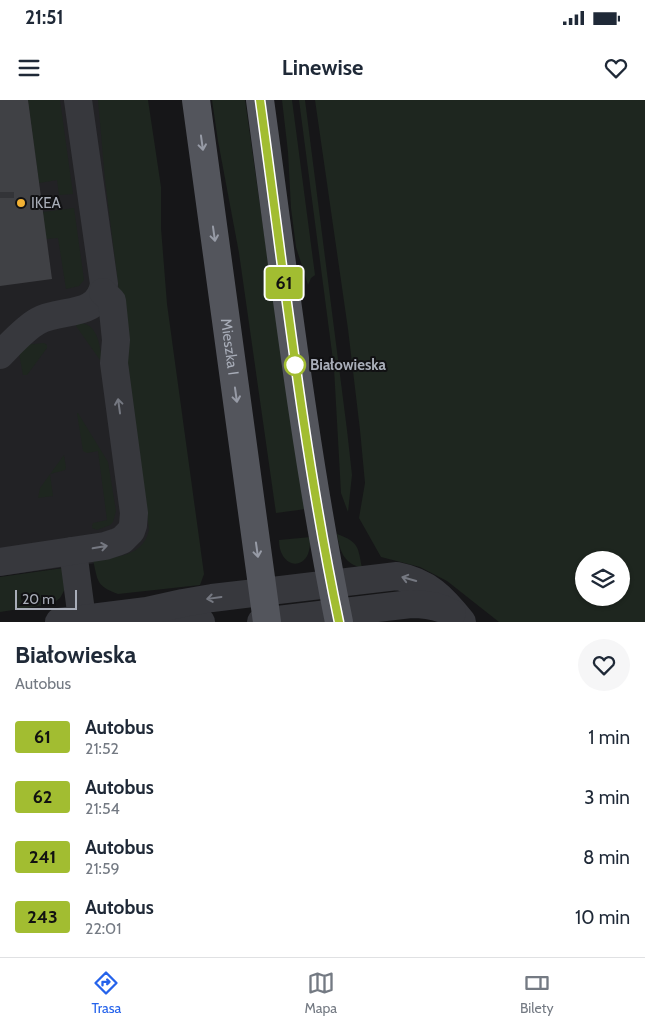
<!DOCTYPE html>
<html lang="pl">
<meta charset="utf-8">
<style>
:root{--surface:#fff;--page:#f6f6f7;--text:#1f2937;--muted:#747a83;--line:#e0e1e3;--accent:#2563eb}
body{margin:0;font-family:Cabin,sans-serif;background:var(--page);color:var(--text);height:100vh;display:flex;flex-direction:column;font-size:19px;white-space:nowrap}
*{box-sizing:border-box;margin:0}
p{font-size:16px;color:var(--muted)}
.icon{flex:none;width:28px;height:28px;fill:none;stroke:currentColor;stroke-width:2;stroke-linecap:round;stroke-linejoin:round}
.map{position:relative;height:522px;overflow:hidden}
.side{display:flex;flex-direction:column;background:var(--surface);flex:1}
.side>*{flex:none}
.badge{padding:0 10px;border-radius:4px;font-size:18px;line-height:32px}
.controls{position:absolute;left:575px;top:451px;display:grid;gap:10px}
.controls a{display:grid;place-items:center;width:55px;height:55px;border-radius:50%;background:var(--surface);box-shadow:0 1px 4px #0004;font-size:25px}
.scale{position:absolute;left:15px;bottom:12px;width:62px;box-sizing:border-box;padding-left:5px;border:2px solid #a8adb8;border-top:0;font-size:14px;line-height:18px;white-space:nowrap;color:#a8adb8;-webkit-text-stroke:4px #111113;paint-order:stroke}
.map>.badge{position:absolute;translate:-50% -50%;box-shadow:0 0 0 2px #fff}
.round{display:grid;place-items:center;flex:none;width:52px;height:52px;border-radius:26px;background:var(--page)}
.overview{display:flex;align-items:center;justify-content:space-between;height:85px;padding:0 15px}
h1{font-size:24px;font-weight:800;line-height:38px}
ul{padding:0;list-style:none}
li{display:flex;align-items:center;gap:15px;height:60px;padding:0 15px}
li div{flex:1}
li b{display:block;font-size:19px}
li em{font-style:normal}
li .badge{min-width:55px;font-weight:700;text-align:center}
.status{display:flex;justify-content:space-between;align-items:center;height:35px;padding:0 25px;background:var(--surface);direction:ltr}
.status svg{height:14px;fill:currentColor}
header{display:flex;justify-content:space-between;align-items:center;height:65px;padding:0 15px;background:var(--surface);font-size:22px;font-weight:800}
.tab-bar{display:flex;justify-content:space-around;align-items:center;height:70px;border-top:1px solid var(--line);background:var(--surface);font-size:14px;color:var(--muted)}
.tab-bar a{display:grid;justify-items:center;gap:2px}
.tab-bar .selected{color:var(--accent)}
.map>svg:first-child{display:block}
</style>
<div class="status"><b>21:51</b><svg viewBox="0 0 49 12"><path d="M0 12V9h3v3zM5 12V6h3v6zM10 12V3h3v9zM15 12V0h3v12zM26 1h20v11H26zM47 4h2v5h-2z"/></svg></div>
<header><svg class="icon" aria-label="menu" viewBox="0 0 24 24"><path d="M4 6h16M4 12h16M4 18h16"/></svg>Linewise<svg class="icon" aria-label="heart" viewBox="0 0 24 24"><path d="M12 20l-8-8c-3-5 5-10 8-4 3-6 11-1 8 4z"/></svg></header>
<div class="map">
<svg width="645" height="522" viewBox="0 0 645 522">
<rect width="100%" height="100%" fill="#161618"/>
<path fill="#222225" d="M 0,0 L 101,0 L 163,454 L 0,476 Z"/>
<g fill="#1e261f" fill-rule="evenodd">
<path d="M 28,0 L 60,0 L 73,94 L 59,95 L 57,80 L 39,83 Z"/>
<path d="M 98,0 L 148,0 L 161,87 L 161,128 L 167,204 L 204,474 L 200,485 L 118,494 C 96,486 98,481 93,460 C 117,456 142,458 149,430 L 105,80 Z"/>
<path d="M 212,0 L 245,0 L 293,337 L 306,409 L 276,413 L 239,153 L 218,41 Z"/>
<path d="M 282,0 L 292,0 L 315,175 L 311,178 L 308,185 L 296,147 L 291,108 L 288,52 Z"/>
<path d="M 299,0 L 305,0 L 347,330 L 352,375 L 348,412 L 341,393 L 334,268 Z"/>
<path d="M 315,0 L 645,0 L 645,522 L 499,522 L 447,481 L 420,467 L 381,457 L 359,418 L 365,383 L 360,330 L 348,229 ZM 584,460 L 621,460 L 621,498 L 584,498 Z"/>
<path d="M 74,108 L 84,180 L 79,186 L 66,189 L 58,138 L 46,139 L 43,112 Z"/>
<path d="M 78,223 C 97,222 99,243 102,257 L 100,260 L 76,226 Z"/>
<path d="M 44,243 L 47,245 L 47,248 L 27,275 L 23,275 L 19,253 L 25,245 Z"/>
<path d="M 77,313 L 78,313 L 108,362 L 116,411 L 113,422 L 110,425 L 97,430 L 92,428 L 92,426 L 93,423 L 107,420 L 98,351 L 87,353 L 83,351 Z"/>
<path d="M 64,355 L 66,368 L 65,370 L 50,374 L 53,396 L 38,398 L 40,388 Z"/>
<path d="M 337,434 C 359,442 358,447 362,468 C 343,463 340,451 337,434 Z"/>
<path d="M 311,437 C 310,443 310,449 308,454 C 303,466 290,467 283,456 C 280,451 279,446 279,440 Z"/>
<path d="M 63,468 L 65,489 L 60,498 L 52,504 L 0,512 L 0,477 Z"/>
</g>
<path fill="#404145" d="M 0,0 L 28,0 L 52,179 L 0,186 Z"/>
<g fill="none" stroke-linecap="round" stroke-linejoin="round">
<path stroke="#333438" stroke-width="28" stroke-dasharray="28 14" stroke-linecap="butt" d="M 0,92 L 0,98"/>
<g stroke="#37383d" stroke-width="28">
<path d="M 0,255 C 10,245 25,228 38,221 C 61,208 98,219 104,184 L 78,0"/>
<path d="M 73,451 L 82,519"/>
<path d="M 0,462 L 105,446 L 117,442 L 122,440 L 131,431 L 133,425 L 134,413 L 114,263 L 116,240 L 112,201 L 103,192"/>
<path d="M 156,513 L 201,522"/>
<path d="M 59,522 L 147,511 L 183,503 L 212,498 L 397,476 C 428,482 443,498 462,522"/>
<path d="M 261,522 L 411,504 C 426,504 439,506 452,513"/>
</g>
<g stroke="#53555c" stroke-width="28">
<path id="s1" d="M 196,0 L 267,522"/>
<path d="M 260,0 C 284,174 304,349 339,522"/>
</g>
</g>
<defs><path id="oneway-shaft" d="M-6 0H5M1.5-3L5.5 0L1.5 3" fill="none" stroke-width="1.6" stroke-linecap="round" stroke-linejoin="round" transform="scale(1.25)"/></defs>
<g stroke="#979ba6">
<use href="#oneway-shaft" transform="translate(202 43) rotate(82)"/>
<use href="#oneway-shaft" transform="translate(214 134) rotate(82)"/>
<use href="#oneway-shaft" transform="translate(236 295) rotate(82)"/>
<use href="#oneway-shaft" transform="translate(257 450) rotate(82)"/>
</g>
<g stroke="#757881">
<use href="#oneway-shaft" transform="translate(119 306) rotate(-98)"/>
<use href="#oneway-shaft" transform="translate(100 447) rotate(-10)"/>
<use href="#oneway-shaft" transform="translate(409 479) rotate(-164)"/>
<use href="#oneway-shaft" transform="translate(214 498) rotate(172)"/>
</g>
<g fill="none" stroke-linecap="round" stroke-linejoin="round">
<g stroke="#fff" stroke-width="11">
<path id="line" d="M 260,0 C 284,174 303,350 339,522"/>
</g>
<use href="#line" stroke="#a2bd31" stroke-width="8"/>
</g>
<circle fill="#f2b134" stroke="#111113" stroke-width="2" cx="21" cy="103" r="5"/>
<circle fill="#fff" stroke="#a2bd31" stroke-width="2.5" cx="295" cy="265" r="10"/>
<g text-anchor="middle" stroke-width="4" stroke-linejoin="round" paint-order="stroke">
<g font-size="15" fill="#a8adb8" stroke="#111113" text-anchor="start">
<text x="31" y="108">IKEA</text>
</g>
<g font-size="15" fill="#a8adb8" stroke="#111113">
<text dy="5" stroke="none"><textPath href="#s1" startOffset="249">Mieszka I</textPath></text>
</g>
<g font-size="15" font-weight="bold" fill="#a8adb8" stroke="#111113" text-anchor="start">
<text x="310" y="270">Białowieska</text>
</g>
</g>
</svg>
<div class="controls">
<a><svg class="icon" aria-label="layers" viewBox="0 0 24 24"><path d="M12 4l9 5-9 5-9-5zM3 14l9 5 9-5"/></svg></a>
</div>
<div class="scale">20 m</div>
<b class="badge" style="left:284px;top:183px;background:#a2bd31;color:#111">61</b>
</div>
<section class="side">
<div class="overview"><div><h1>Białowieska</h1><p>Autobus</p></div><a class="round"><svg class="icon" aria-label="heart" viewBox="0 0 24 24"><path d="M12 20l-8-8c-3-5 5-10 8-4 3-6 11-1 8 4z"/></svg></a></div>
<ul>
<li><span class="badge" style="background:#a2bd31;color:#111">61</span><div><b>Autobus</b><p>21:52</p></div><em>1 min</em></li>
<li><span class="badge" style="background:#a2bd31;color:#111">62</span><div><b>Autobus</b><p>21:54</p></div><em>3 min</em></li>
<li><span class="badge" style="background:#a2bd31;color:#111">241</span><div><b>Autobus</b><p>21:59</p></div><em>8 min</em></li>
<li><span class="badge" style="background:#a2bd31;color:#111">243</span><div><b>Autobus</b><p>22:01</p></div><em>10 min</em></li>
</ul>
</section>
<nav class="tab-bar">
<a class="selected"><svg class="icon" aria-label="directions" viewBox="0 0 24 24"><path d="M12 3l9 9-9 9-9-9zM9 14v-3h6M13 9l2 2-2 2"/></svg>Trasa</a>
<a><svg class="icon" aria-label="map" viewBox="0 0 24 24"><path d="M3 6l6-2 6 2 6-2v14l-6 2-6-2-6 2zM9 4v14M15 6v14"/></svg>Mapa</a>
<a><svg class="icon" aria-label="tickets" viewBox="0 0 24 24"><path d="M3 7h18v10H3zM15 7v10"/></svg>Bilety</a>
</nav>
